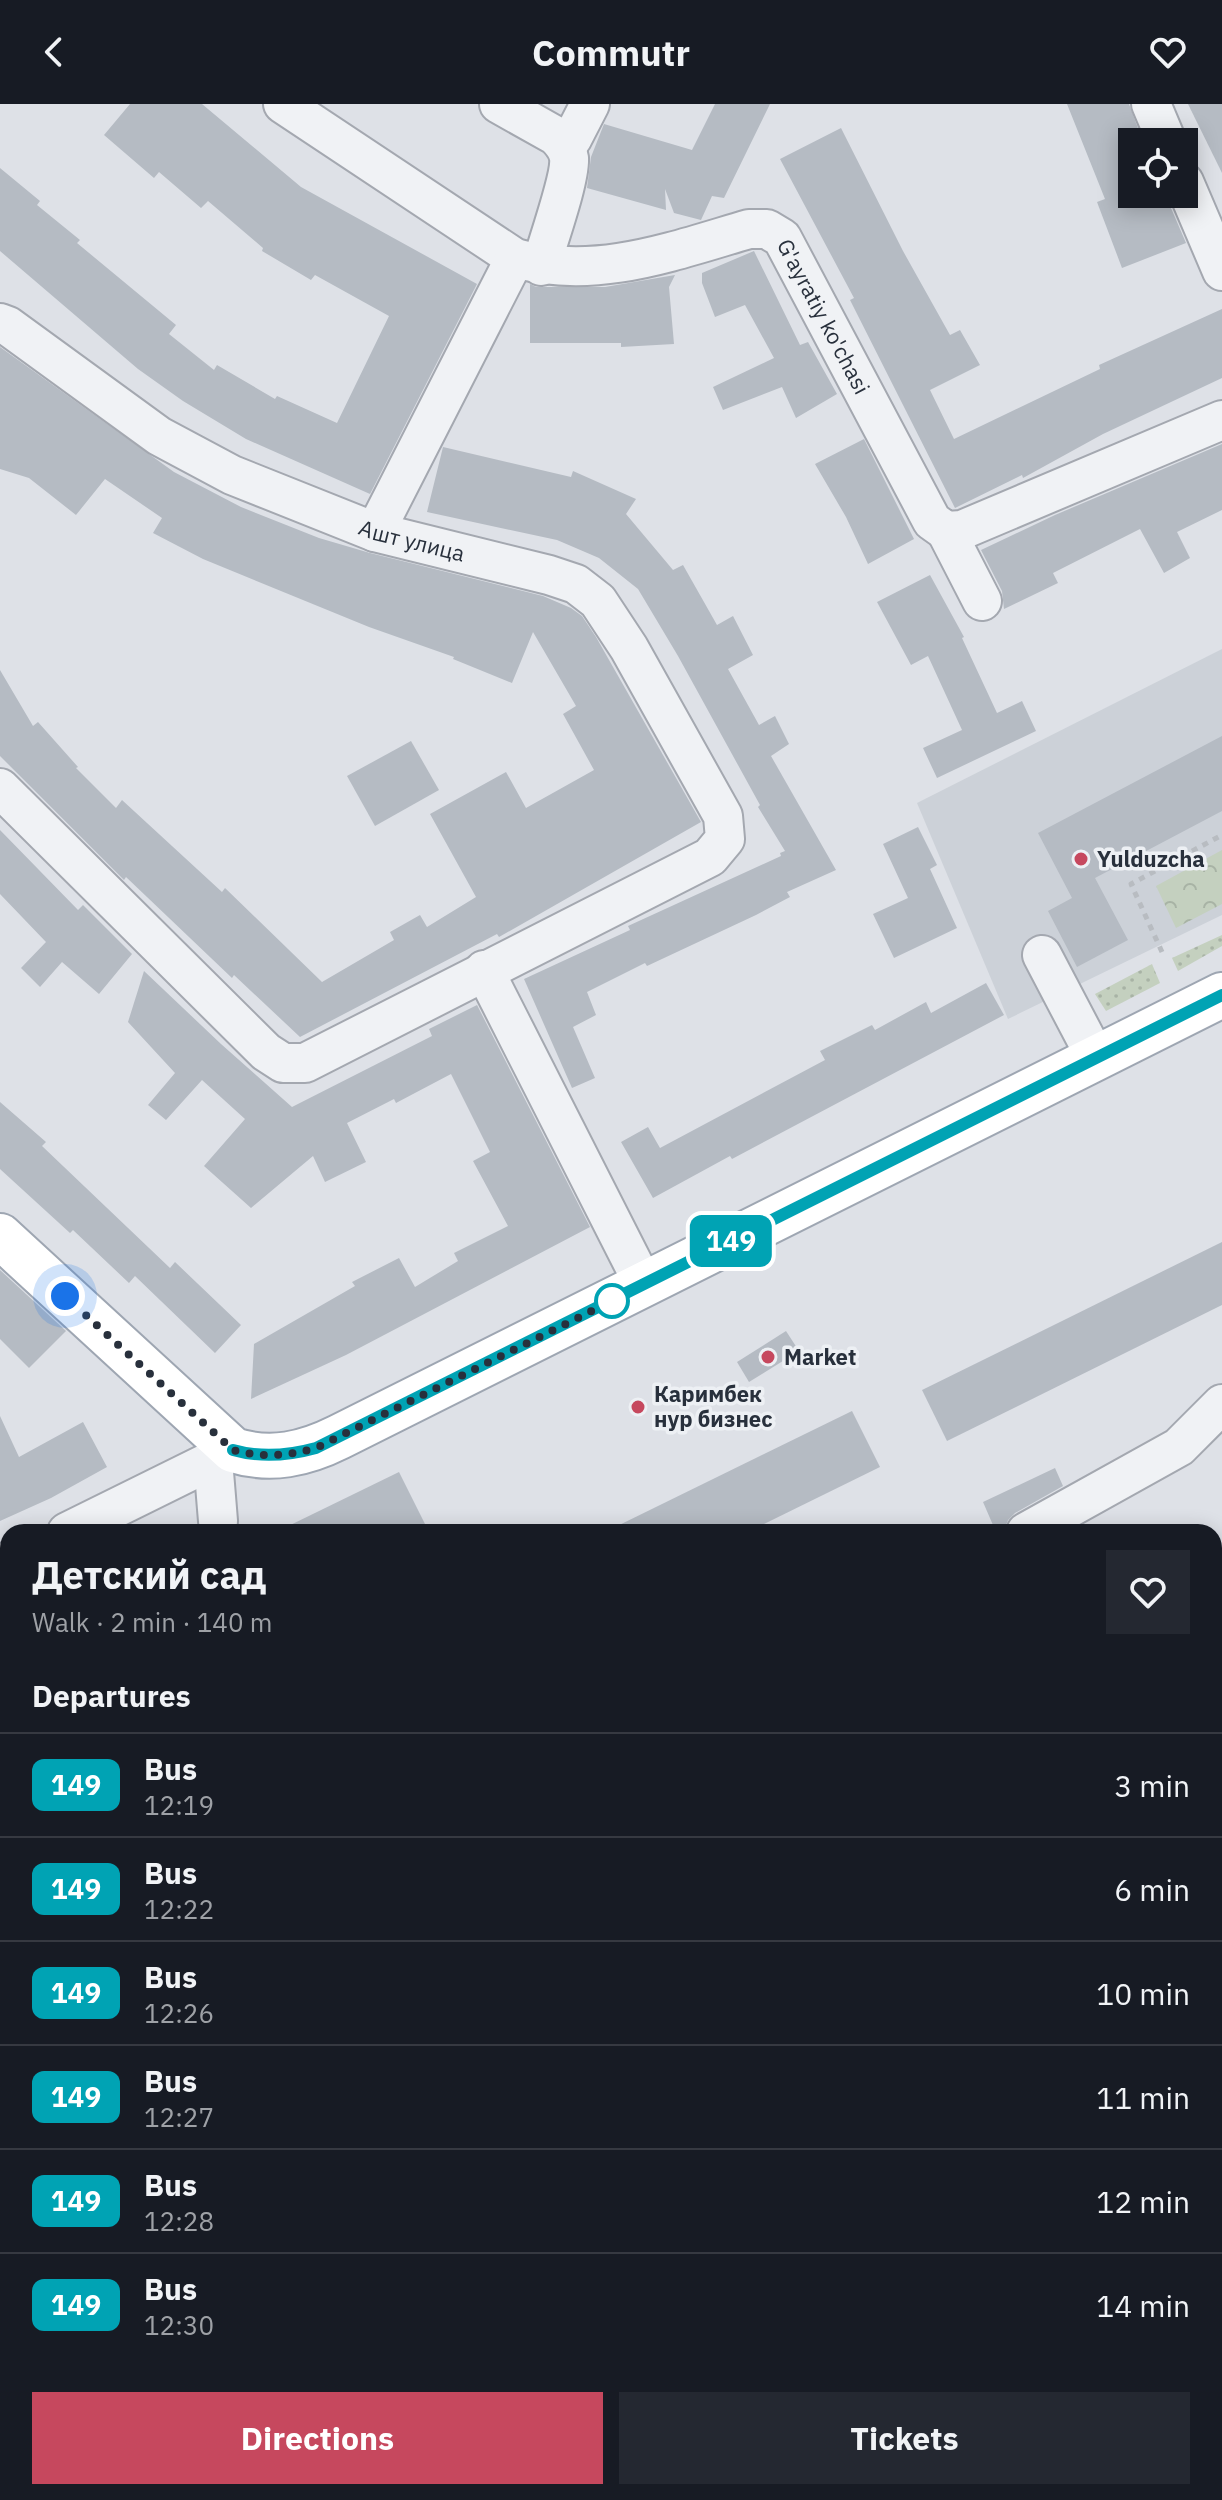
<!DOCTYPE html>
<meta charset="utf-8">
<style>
:root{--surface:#171b24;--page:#242831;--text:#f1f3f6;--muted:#9ea1a6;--line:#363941;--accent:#c6485e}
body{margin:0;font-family:"IBM Plex Sans",sans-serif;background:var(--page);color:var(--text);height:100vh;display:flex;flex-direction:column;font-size:30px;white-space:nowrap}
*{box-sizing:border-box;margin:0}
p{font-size:26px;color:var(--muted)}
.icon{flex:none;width:44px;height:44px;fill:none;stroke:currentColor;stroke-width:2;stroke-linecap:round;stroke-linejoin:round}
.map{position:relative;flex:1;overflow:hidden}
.sheet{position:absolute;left:0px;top:1420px;width:1222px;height:976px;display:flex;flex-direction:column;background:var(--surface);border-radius:24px 24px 0 0;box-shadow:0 4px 20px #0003}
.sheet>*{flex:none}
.badge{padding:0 16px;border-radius:12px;font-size:28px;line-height:52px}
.tools{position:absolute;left:1118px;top:24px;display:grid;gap:16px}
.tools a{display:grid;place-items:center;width:80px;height:80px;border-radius:0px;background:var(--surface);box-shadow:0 4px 20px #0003;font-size:40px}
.you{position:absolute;width:40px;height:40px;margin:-20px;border:6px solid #fff;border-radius:50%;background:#1a73e8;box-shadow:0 0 0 12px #1a73e833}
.map>.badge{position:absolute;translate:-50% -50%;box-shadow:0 0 0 4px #fff}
h2{padding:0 32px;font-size:30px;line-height:72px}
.round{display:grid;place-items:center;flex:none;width:84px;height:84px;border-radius:0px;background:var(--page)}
.head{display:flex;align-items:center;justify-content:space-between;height:136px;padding:0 32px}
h1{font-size:38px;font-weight:800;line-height:60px}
.primary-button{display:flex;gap:16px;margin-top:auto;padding:16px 32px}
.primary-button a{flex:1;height:92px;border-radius:0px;background:var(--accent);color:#fff;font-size:32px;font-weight:800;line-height:92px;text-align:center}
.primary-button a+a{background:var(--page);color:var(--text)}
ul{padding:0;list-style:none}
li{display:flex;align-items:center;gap:24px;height:104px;padding:0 32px;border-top:2px solid var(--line)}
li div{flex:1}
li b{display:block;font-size:30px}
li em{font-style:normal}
li .badge{min-width:88px;font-weight:700;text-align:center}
header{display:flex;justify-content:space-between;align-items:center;height:104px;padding:0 32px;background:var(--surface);font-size:36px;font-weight:800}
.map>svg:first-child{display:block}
</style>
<header><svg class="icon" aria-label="back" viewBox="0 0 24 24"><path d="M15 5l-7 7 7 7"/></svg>Commutr<svg class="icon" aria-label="heart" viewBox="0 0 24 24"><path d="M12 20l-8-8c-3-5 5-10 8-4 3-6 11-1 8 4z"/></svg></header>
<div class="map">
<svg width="1222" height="2396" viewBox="0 0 1222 2396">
<defs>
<pattern id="grass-dots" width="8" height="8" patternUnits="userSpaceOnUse" patternTransform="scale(2)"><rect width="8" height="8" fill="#c4d0bf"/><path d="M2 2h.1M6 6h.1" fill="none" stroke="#a8b3a5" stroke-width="1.8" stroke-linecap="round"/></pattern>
<pattern id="park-crowns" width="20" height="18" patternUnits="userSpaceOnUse" patternTransform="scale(2)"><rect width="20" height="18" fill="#c4d0bf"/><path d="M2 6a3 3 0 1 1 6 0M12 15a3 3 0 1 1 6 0" fill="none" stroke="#a8b3a5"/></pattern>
</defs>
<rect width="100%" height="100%" fill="#dee1e7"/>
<path fill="#ccd1d8" d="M 1222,545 L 1222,811 L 1008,915 L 917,699 Z"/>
<g fill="url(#grass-dots)">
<path d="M 1222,831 L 1222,842 L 1178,867 L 1172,854 Z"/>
<path d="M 1152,860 L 1160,879 L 1106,907 L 1095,890 Z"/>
</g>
<path fill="url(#park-crowns)" d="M 1222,746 L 1222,800 L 1176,824 L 1156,782 Z"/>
<g fill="#b5bbc3">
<path d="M 130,0 L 202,0 L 301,83 L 477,180 L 370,390 L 246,335 L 183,297 L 138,265 L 0,147 L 0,64 L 40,97 L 37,101 L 80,136 L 77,139 L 176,221 L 169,230 L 214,266 L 217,261 L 275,295 L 277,292 L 337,319 L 389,212 L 315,171 L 311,176 L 262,147 L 263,144 L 208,97 L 201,104 L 159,68 L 154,74 L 104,31 Z"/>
<path d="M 715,0 L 770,0 L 724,94 L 712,92 L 701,116 L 674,109 L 665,85 L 666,106 L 587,84 L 591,53 L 604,20 L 692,46 Z"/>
<path d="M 1067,0 L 1129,0 L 1143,38 L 1132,38 L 1132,90 L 1165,90 L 1186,139 L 1122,164 L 1097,98 L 1105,95 Z"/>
<path d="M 1188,0 L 1222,0 L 1222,69 Z"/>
<path d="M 841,24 L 903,147 L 950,231 L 960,226 L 980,261 L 930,286 L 954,335 L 1100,265 L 1099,261 L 1222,205 L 1222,274 L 1103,330 L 1023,374 L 1022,371 L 955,404 L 850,196 L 854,194 L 780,55 Z"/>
<path d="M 754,147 L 800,241 L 808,238 L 837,290 L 796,314 L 782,283 L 723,306 L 713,283 L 774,254 L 745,201 L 715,213 L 702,179 L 702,169 Z"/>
<path d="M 675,171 L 669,183 L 674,240 L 621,243 L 621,239 L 530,239 L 530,180 L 536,183 L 605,183 Z"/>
<path d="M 0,243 L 174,368 L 241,403 L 319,434 L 370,449 L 543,492 L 571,504 L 582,512 L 596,533 L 701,718 L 499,833 L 497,830 L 300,933 L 234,871 L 232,874 L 126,773 L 124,776 L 0,652 L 0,566 L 33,622 L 38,618 L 78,663 L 76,664 L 116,704 L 122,696 L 222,788 L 225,784 L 322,878 L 394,836 L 390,828 L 420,811 L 427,823 L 476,793 L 430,710 L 506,668 L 526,704 L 594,666 L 563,610 L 576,602 L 533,528 L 512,579 L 453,555 L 454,553 L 369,523 L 203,455 L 153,429 L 162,414 L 105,375 L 76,411 L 29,374 L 0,365 Z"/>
<path d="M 864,335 L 914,435 L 868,460 L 846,413 L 815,360 Z"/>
<path d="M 1222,340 L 1222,406 L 1177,428 L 1190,454 L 1164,469 L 1140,425 L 1053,469 L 1058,479 L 1004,505 L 1002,487 L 981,446 L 1055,411 Z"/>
<path d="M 443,343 L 571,373 L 573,367 L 636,395 L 626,410 L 673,466 L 683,461 L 717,521 L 733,512 L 753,551 L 728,565 L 759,621 L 775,612 L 789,640 L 771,652 L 836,766 L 787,788 L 790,793 L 756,811 L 647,862 L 645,859 L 587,888 L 596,911 L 573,923 L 595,974 L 572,984 L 524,875 L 630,826 L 628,822 L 781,752 L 780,749 L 785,747 L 758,703 L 760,701 L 678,552 L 638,485 L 599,454 L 557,436 L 427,408 Z"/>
<path d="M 930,471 L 964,533 L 962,534 L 997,609 L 1022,597 L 1036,627 L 937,674 L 923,644 L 962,626 L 928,552 L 911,561 L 877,498 Z"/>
<path d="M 1222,632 L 1222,707 L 1095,774 L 1128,836 L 1077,863 L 1048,807 L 1072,794 L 1038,729 Z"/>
<path d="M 411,637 L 439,686 L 375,722 L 347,672 Z"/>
<path d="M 918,723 L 937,761 L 930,765 L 957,824 L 894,854 L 873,810 L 908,794 L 883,740 Z"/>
<path d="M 0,726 L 78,806 L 83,801 L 132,850 L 99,890 L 62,858 L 40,883 L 21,864 L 46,838 L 0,790 Z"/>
<path d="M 144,867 L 221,940 L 292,1003 L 432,932 L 429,925 L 477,901 L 590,1123 L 346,1251 L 251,1295 L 254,1240 L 355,1182 L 352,1178 L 399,1154 L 415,1183 L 458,1157 L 454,1149 L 508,1122 L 473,1057 L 490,1048 L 451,970 L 396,999 L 394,995 L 347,1019 L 366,1058 L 325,1078 L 313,1052 L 251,1104 L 204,1062 L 245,1015 L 202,976 L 166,1016 L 148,1001 L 175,969 L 128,918 Z"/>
<path d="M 986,879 L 1004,911 L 732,1055 L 730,1052 L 653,1094 L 621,1038 L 648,1023 L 660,1044 L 825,956 L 820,947 L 872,921 L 875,926 L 926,898 L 931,909 Z"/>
<path d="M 0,998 L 46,1038 L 42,1042 L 170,1164 L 175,1158 L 241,1221 L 215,1249 L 135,1172 L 129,1179 L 73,1126 L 70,1129 L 0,1065 Z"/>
<path d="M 1222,1138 L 1222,1201 L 947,1337 L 922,1286 Z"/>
<path d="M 0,1166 L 66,1227 L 29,1264 L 0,1235 Z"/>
<path d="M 786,1227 L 799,1247 L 749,1278 L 737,1258 Z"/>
<path d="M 852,1307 L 880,1363 L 748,1428 L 605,1428 Z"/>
<path d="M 0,1312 L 19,1353 L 83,1318 L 107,1363 L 51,1394 L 0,1417 Z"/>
<path d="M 1055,1364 L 1063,1382 L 1015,1409 L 1008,1416 L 1005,1424 L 996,1428 L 983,1398 Z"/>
<path d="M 399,1368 L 429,1428 L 276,1428 Z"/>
</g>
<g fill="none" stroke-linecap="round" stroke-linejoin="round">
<g stroke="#a4a8b0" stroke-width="42">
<g id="minor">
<path id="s1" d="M 283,0 L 515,154 C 595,177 673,147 749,125 L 767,125 L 782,134 L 932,417 L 946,427 L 962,426 L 1222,316"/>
<path d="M 499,0 L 556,32 C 562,38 568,46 569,54 C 571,73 547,140 541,162"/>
<path d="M 1151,0 L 1167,38"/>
<path d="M 564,40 L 572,35 L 590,0"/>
<path d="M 1184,78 L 1222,167"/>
<path id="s2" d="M 0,219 L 8,222 L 159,332 L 232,371 L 375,428 L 549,471 L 576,480 L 598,497 L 629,544 L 723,712 L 725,735 L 710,753 L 305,959 L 283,959 L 266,948 L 0,684"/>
<path d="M 946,427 L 982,497"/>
<path d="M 375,428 L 515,154"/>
<path d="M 1042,851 L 1096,954"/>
<path d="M 484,866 L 644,1181"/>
<path d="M 213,1356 L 218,1417"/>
<path d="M 67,1428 L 233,1346"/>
<path d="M 1026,1428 L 1179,1343 L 1222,1300"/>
<path d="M 0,1461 L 8,1457"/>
<path d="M 0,1578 L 8,1573"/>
<path d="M 0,1709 L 8,1706"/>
<path d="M 1214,1823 L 1222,1819"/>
<path d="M 1214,2319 L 1222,2314"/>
<path d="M 1214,2353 L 1222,2367"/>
<path d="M 113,2396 L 127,2388"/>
<path d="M 1070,2396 L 1085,2388"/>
</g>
</g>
<g stroke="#9ea6b2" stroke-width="48">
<path id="major" d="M 0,1132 L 233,1346 C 271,1358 305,1350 339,1333 L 1222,891"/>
</g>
<g stroke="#b8bcc1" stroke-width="5" stroke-dasharray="6 6" stroke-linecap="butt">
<path d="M 1162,848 L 1131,780 L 1222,731"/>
<path d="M 0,1529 L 8,1523"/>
</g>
<use href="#minor" stroke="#f0f2f5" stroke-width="38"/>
<use href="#major" stroke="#fff" stroke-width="44"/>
<g stroke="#78818f" stroke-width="9">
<g id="rail">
<path d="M 1214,1573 L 1222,1570"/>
<path d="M 1214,1611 L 1222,1607"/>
<path d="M 0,2226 L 8,2222"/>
<path d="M 0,2256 L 8,2251"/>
</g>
</g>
<use href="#rail" stroke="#edf0f4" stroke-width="6" stroke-dasharray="18" stroke-linecap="butt"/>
</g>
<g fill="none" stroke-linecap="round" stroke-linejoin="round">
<g stroke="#fff" stroke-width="18">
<path id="line" d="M 233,1346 C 261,1354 287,1352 316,1344 L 1222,891"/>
</g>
<use href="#line" stroke="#00a3b4" stroke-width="12"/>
<path stroke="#28303c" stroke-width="8" stroke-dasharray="0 14.4" d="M 65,1192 L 233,1346 C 261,1354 287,1352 316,1344 L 612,1197"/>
</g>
<g fill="#c6485e" stroke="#edf0f4" stroke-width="3">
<circle cx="1081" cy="755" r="8"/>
<circle cx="768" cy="1253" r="8"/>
<circle cx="638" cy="1303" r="8"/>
</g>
<circle fill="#fff" stroke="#00a3b4" stroke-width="4" cx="612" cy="1197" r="16"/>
<g text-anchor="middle" stroke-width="7" stroke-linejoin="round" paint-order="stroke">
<g font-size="22" fill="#28303c" stroke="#edf0f4">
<text dy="8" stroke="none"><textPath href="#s1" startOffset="642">G'ayratiy ko'chasi</textPath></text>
<text dy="8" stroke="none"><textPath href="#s2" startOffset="470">Ашт улица</textPath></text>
</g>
<g font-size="22" font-weight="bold" fill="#28303c" stroke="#edf0f4" text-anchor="start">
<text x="1097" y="763">Yulduzcha</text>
<text x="784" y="1261">Market</text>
<text x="654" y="1298">Каримбек<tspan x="654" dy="25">нур бизнес</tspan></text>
</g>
</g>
</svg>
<div class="tools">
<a><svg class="icon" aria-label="locate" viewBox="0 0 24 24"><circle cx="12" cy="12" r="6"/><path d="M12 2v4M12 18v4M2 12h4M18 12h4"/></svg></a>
</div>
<div class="you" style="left:65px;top:1192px"></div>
<b class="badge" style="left:731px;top:1137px;background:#00a3b4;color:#fff">149</b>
<section class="sheet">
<div class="head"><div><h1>Детский сад</h1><p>Walk · 2 min · 140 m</p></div><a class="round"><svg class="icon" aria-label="heart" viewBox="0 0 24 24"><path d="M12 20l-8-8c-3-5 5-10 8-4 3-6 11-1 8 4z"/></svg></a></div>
<h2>Departures</h2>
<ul>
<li><span class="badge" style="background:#00a3b4;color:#fff">149</span><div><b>Bus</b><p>12:19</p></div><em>3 min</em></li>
<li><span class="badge" style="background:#00a3b4;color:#fff">149</span><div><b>Bus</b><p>12:22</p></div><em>6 min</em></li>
<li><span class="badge" style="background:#00a3b4;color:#fff">149</span><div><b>Bus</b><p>12:26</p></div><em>10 min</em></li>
<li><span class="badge" style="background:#00a3b4;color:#fff">149</span><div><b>Bus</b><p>12:27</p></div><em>11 min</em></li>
<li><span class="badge" style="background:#00a3b4;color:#fff">149</span><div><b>Bus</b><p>12:28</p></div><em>12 min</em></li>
<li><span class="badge" style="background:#00a3b4;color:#fff">149</span><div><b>Bus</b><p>12:30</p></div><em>14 min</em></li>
</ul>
<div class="primary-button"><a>Directions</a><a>Tickets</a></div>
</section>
</div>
